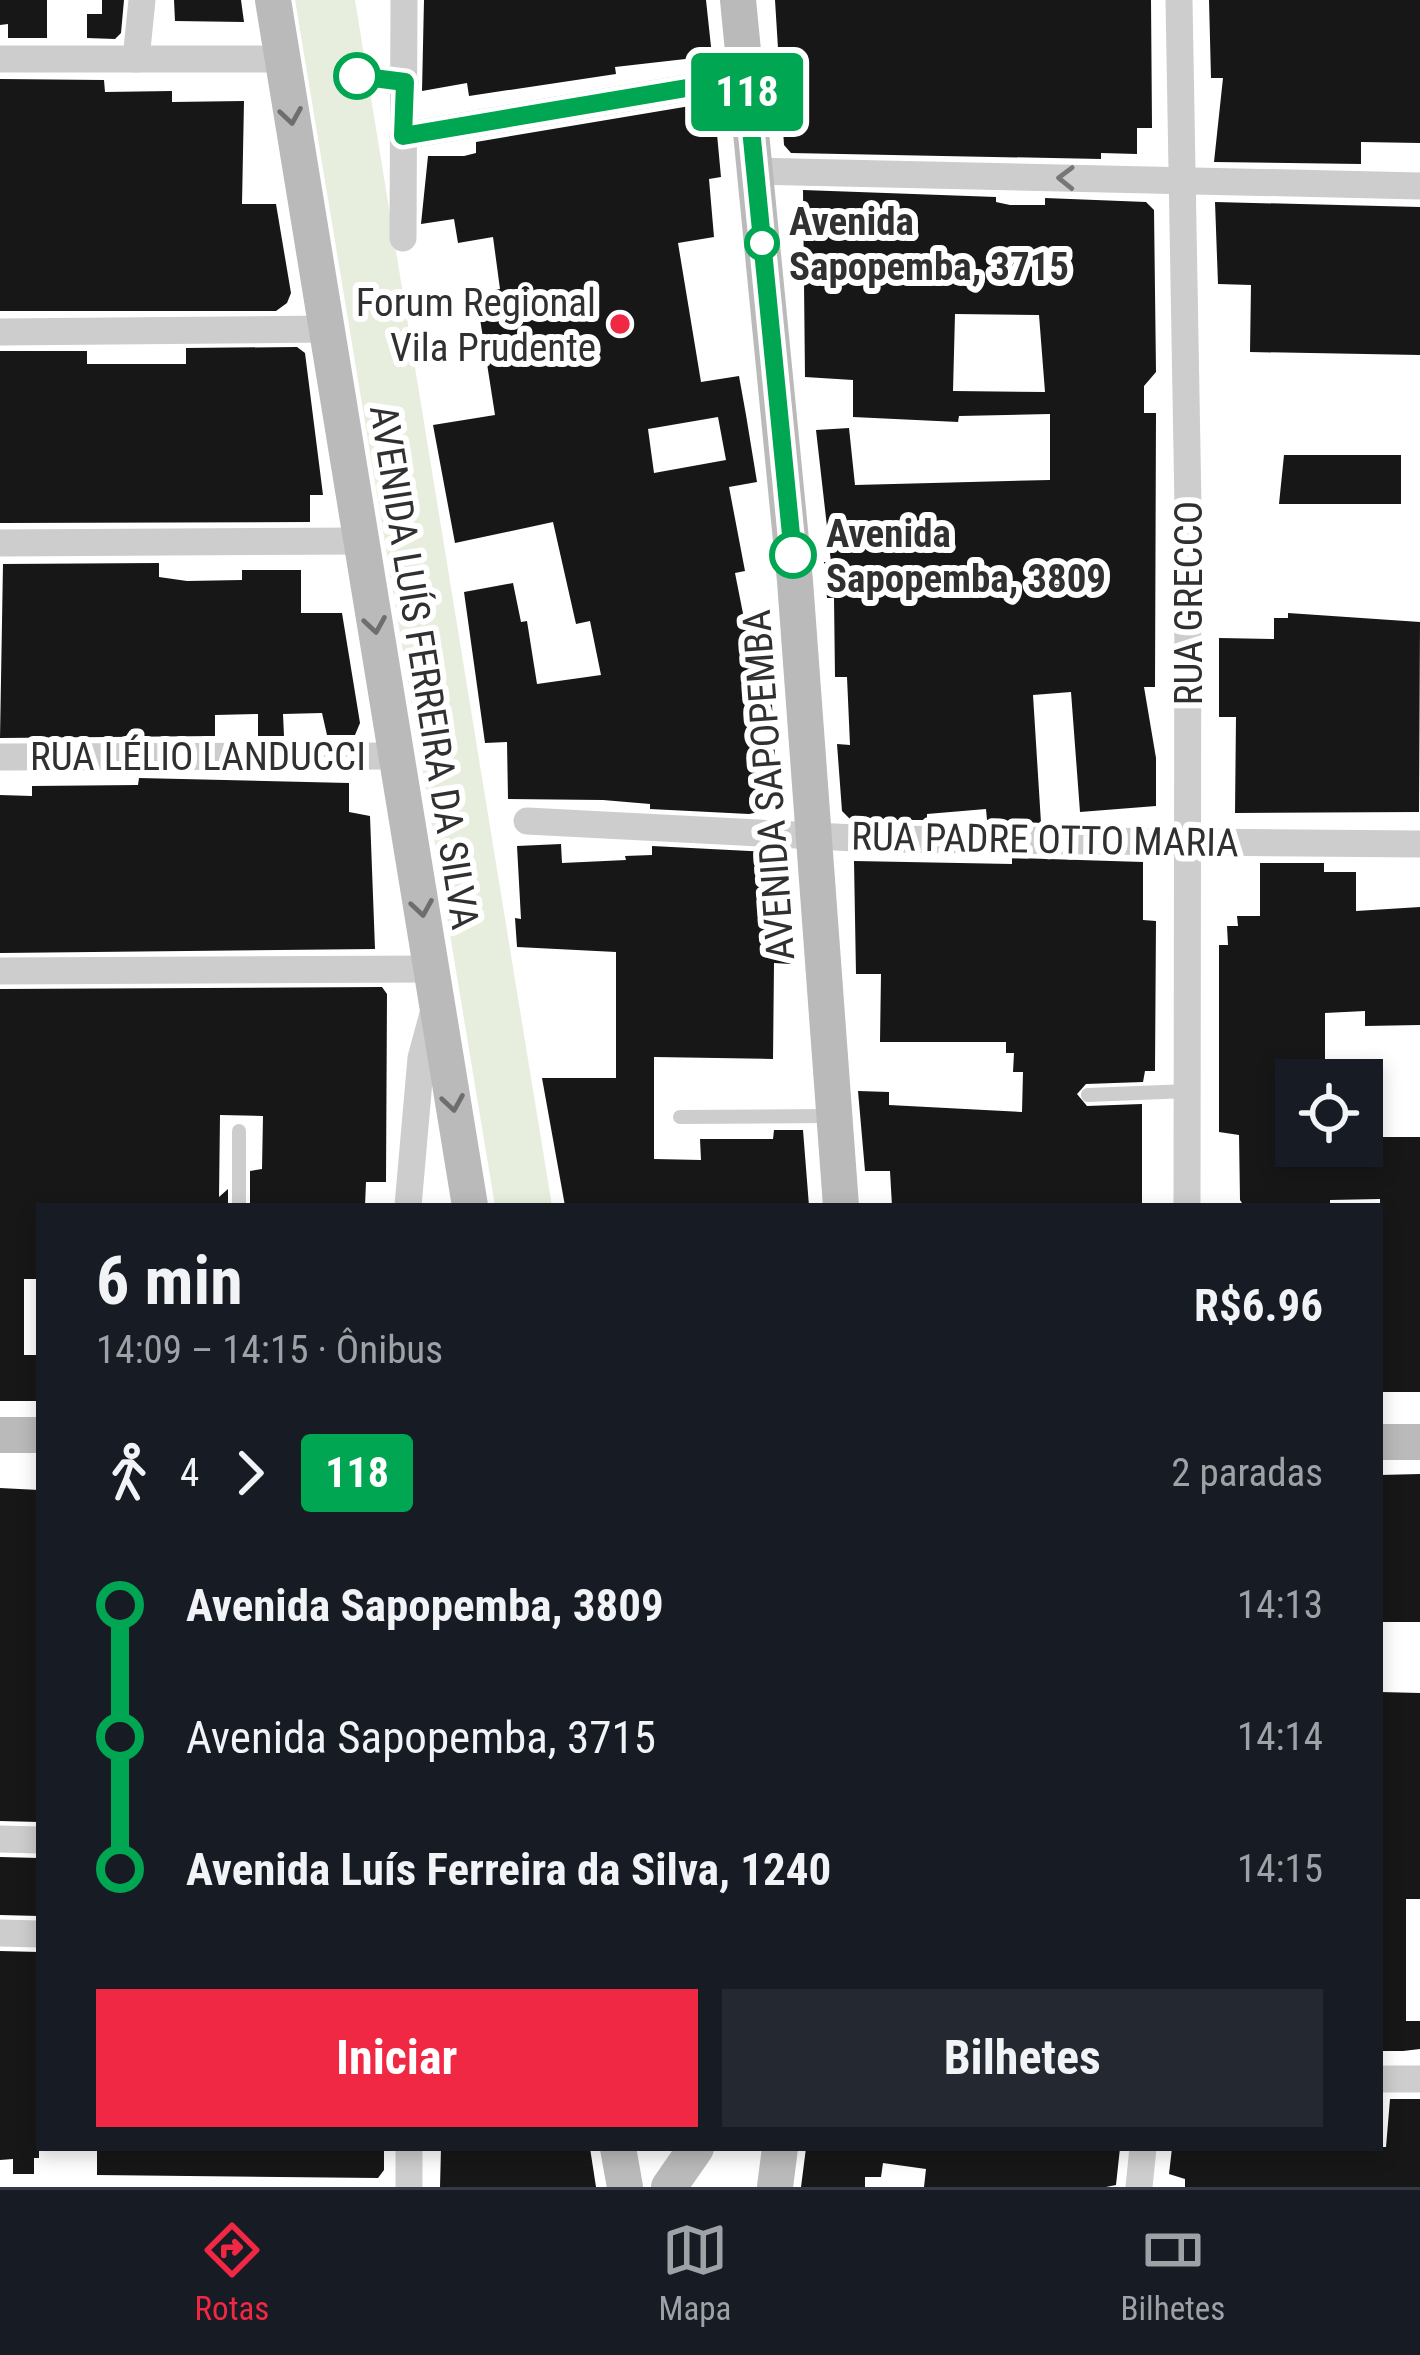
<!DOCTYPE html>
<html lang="pt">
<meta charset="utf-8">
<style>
:root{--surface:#171b24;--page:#242831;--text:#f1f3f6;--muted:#9ea1a6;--line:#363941;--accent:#f12844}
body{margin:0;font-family:"Roboto Condensed",sans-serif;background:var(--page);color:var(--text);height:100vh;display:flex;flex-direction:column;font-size:45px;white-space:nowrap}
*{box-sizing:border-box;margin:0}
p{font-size:39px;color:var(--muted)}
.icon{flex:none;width:66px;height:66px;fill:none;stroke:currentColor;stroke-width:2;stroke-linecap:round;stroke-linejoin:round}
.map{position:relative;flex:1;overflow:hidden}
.panel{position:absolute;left:36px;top:1203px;width:1347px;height:948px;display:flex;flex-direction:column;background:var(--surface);border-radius:0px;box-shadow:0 6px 18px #0003}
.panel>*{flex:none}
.badge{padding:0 24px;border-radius:9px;font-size:42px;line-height:78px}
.fabs{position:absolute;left:1275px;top:1059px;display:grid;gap:24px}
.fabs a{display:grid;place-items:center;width:108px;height:108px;border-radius:0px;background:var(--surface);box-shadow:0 6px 18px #0003;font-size:60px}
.map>.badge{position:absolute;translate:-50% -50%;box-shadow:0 0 0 6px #fff}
.legs{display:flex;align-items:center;gap:18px;height:132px;padding:0 60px;font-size:39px}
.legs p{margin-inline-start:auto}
.overview{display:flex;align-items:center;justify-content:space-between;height:204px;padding:0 60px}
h1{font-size:66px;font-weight:700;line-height:90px}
.cta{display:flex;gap:24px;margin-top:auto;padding:24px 60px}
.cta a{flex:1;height:138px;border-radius:0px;background:var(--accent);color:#fff;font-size:48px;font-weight:700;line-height:138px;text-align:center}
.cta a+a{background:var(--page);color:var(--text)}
ul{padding:0 60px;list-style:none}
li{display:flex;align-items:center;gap:42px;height:132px;font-size:45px}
li i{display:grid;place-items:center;width:18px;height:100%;margin:0 15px;background:currentColor}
li i::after{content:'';width:30px;height:30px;margin:-15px;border:9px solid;border-radius:50%;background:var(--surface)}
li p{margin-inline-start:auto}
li:first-child i{background:linear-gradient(#0000 50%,currentColor 0)}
li:last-child i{background:linear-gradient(currentColor 50%,#0000 0)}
.menu{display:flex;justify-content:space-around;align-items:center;height:168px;border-top:3px solid var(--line);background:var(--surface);font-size:33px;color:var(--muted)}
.menu a{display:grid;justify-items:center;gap:6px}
.menu .current{color:var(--accent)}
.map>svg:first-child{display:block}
</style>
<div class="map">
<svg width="1420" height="2187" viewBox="0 0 1420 2187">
<rect width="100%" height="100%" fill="#fff"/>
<path fill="#e7eedd" d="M 295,0 L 355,0 L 552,1206 L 495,1206 Z"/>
<g fill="#171717" fill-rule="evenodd">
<path d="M 0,0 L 47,0 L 47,38 L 8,38 L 8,24 L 0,25 Z"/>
<path d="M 102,0 L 124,0 L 121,33 L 115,39 L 87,38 L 87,14 L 102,14 Z"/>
<path d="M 174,0 L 241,0 L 244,22 L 175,21 Z"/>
<path d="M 424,0 L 706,0 L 712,56 L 615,67 L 616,74 L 469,96 L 467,83 L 422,91 Z"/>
<path d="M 775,0 L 1151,0 L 1152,128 L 1137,128 L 1137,154 L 1101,153 L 1101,159 L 791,153 L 784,145 Z"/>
<path d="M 1209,0 L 1420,0 L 1420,143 L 1361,142 L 1361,164 L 1214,162 L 1223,78 L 1211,78 Z"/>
<path d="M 0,79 L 104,80 L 105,92 L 172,91 L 172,102 L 244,101 L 242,204 L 276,204 L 291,293 L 287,303 L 276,311 L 0,311 Z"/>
<path d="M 714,102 L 721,177 L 709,179 L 714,237 L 678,243 L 701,382 L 739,376 L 746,415 L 757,482 L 729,487 L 745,571 L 735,573 L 751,654 L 769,652 L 778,808 L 749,814 L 650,809 L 650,804 L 603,800 L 508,799 L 507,742 L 485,743 L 464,592 L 513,583 L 521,622 L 527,621 L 537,684 L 601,675 L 590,621 L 576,624 L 553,522 L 455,543 L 433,425 L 495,415 L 476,293 L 500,289 L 493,237 L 458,243 L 454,219 L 421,224 L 428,156 L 464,156 L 476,153 L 476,142 ZM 718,417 L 726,460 L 654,473 L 648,429 Z"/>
<path d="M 803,190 L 996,197 L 996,202 L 1010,205 L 1045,205 L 1045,198 L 1146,202 L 1154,210 L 1156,372 L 1144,386 L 1144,413 L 1156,413 L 1155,687 L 1144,687 L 1156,758 L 1156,806 L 1080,812 L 1071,692 L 1033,695 L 1041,823 L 987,820 L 986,809 L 927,814 L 927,820 L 851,820 L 842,811 L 837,744 L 850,745 L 847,677 L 835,677 L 834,598 L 827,598 L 824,562 L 831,562 L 816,430 L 849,428 L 855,485 L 1050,480 L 1050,414 L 959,416 L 958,422 L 853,417 L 853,380 L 805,377 ZM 955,314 L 1039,315 L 1045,392 L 953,391 Z"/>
<path d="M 1215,202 L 1420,207 L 1420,355 L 1250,352 L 1251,285 L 1218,284 Z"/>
<path d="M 297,347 L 305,353 L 323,495 L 310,495 L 310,522 L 0,523 L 0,351 L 87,351 L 87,364 L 186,364 L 186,348 Z"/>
<path d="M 1284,455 L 1401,455 L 1401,504 L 1279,504 Z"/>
<path d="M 159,563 L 159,577 L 187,581 L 242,580 L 242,570 L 301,570 L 301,613 L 342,613 L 360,723 L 355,735 L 327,735 L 322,713 L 283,714 L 284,736 L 258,736 L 258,714 L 215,715 L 215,736 L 0,738 L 3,564 Z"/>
<path d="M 1288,613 L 1420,622 L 1419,812 L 1235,813 L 1236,717 L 1219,717 L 1219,638 L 1274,639 L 1274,618 L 1288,618 Z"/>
<path d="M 139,778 L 349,783 L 349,812 L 370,816 L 375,949 L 0,953 L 0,795 L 32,796 L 32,786 L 138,785 Z"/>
<path d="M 561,844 L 562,863 L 626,860 L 625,856 L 652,855 L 652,846 L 768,852 L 773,905 L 789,906 L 791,964 L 774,963 L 773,1059 L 654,1057 L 654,1159 L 701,1160 L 700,1139 L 773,1139 L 774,1130 L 803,1130 L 809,1206 L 565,1206 L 542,1078 L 616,1078 L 616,952 L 517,947 L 515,918 L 521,919 L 517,846 Z"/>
<path d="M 1012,858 L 1143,862 L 1143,920 L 1156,921 L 1155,1071 L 1145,1071 L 1143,1082 L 1086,1084 L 1077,1094 L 1087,1106 L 1142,1104 L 1142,1206 L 892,1206 L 890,1171 L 865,1171 L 858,1091 L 889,1092 L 889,1105 L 1022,1112 L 1023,1072 L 1013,1072 L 1014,1053 L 1006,1053 L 1006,1042 L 880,1042 L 881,974 L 856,974 L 854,861 L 1012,864 Z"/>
<path d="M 1260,863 L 1324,863 L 1324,872 L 1356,872 L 1356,911 L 1420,907 L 1420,1025 L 1365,1026 L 1365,1011 L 1325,1013 L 1325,1072 L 1315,1072 L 1315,1080 L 1296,1080 L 1296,1146 L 1362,1146 L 1362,1137 L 1420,1137 L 1420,1392 L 1383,1392 L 1380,1199 L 1330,1200 L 1330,1206 L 1244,1206 L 1240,1200 L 1239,1135 L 1219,1132 L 1219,945 L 1228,945 L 1227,926 L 1238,926 L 1237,916 L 1260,916 Z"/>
<path d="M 382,987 L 387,994 L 386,1182 L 366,1182 L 365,1206 L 250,1206 L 250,1171 L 262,1169 L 263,1116 L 220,1115 L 219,1197 L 228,1189 L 228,1206 L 39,1206 L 39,1279 L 24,1279 L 24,1355 L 39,1355 L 39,1401 L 0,1401 L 0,989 Z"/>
<path d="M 1420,1474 L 1420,1622 L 1380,1622 L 1380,1475 Z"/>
<path d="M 0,1488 L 39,1490 L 39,1822 L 0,1821 Z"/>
<path d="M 1380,1692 L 1420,1693 L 1420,1899 L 1406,1899 L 1406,2021 L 1420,2021 L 1420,2049 L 1403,2051 L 1380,2051 Z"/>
<path d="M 0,1857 L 39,1858 L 39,1916 L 0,1915 Z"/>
<path d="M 0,1951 L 39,1952 L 39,2158 L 34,2158 L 34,2174 L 13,2174 L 13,2159 L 0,2160 Z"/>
<path d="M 1390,2099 L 1420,2099 L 1420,2187 L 1185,2187 L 1185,2179 L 1169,2174 L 1172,2148 L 1386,2147 Z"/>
<path d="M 97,2148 L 384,2148 L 384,2170 L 378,2178 L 97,2175 Z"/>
<path d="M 441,2148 L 590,2148 L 596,2187 L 440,2187 Z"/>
<path d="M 806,2148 L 1120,2148 L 1116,2185 L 1106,2187 L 924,2187 L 926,2169 L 883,2163 L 881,2177 L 865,2177 L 865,2187 L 801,2187 Z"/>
</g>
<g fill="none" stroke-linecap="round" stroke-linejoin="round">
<g stroke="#cdcdcd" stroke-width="14">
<path d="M 1088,1095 L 1188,1091"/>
<path d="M 680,1117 L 831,1116"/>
<path d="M 239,1131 L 239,1206"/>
</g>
<g stroke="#cdcdcd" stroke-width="27">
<path d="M 1179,0 L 1188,507 L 1187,1206"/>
<path d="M 0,59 L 282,59"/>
<path d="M 136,59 L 142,0"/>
<path d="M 357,76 L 405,82"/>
<path d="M 403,136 L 746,78"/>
<path d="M 755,171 L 1420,186"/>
<path d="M 403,238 L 404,0"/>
<path d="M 0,332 L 326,329"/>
<path d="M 0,543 L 361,541"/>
<path d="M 0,757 L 397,756"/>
<path d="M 527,821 L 874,839 L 1420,844"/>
<path d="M 0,971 L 432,969"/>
<path d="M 408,1206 L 421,1058 L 434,1010"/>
<path d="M 0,1839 L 39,1840"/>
<path d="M 0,1933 L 39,1934"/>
<path d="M 1380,2079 L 1420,2079"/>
<path d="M 409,2148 L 409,2187"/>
<path d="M 1139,2187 L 1143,2148"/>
</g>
<g stroke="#bababa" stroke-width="36">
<path d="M 273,0 L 470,1206"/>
<path d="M 738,0 L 795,581 L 841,1206"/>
<path d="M 0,1435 L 39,1435"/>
<path d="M 1380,1442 L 1420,1442"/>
<path d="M 618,2148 L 625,2187"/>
<path d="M 669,2187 L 696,2148"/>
<path d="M 775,2187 L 780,2148"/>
</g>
</g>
<defs><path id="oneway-chevron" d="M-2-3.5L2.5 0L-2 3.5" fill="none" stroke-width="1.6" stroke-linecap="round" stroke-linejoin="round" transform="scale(3)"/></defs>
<g stroke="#6e6e6e">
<use href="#oneway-chevron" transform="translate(291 116) rotate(81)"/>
<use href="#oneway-chevron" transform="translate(375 625) rotate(81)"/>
<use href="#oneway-chevron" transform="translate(422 908) rotate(81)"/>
<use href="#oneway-chevron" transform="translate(453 1103) rotate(81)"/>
</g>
<use stroke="#777" href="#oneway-chevron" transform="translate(1066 178) rotate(-179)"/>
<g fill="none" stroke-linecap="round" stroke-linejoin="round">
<g stroke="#fff" stroke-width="27">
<path id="line-1" d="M 357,76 L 405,82 L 403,136 L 746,78 L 793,555"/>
</g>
<use href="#line-1" stroke="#00a651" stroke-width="18"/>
</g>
<g fill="#fff" stroke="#00a651" stroke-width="6">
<circle cx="357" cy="76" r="21"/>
<circle cx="762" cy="243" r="15"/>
<circle cx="793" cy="555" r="21"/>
</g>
<circle fill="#f12844" stroke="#fff" stroke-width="4.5" cx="620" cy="324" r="12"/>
<g text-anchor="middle" stroke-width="12" stroke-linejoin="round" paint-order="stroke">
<g font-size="39" font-weight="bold" fill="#303030" stroke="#fff" text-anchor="start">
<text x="789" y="235">Avenida<tspan x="789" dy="45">Sapopemba, 3715</tspan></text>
<text x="826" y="547">Avenida<tspan x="826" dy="45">Sapopemba, 3809</tspan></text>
</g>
<g font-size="39" fill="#303030" stroke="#fff" text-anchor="end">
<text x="596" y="316">Forum Regional<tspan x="596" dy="45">Vila Prudente</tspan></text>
</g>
<g font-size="39" fill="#303030" stroke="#fff">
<text transform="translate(1188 603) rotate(-90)" y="14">RUA GRECCO</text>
<text transform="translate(425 667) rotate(81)" y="14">AVENIDA LUÍS FERREIRA DA SILVA</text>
<text x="198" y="770">RUA LÉLIO LANDUCCI</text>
<text transform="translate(768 785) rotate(-94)" y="14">AVENIDA SAPOPEMBA</text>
<text transform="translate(1045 839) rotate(1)" y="14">RUA PADRE OTTO MARIA</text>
</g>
</g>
</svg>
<div class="fabs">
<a><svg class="icon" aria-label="locate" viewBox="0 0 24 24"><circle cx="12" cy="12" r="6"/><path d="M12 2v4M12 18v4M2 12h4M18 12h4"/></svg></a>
</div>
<b class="badge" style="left:747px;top:92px;background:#00a651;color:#fff">118</b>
<section class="panel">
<div class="overview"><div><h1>6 min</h1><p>14:09 – 14:15 · Ônibus</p></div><b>R$6.96</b></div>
<div class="legs"><svg class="icon" aria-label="walk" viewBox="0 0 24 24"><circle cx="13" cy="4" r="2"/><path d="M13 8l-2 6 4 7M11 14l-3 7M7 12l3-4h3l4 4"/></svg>4<svg class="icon" aria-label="forward" viewBox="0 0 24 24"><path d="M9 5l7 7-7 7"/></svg><b class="badge" style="background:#00a651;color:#fff">118</b><p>2 paradas</p></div>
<ul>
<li><i style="color:#00a651"></i><b>Avenida Sapopemba, 3809</b><p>14:13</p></li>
<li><i style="color:#00a651"></i><span>Avenida Sapopemba, 3715</span><p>14:14</p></li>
<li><i style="color:#00a651"></i><b>Avenida Luís Ferreira da Silva, 1240</b><p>14:15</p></li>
</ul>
<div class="cta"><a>Iniciar</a><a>Bilhetes</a></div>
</section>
</div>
<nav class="menu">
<a class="current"><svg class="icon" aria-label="directions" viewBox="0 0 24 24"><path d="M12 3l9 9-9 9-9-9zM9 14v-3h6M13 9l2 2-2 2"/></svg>Rotas</a>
<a><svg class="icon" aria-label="map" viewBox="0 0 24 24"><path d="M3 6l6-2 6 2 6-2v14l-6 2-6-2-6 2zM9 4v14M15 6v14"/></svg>Mapa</a>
<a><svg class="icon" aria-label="tickets" viewBox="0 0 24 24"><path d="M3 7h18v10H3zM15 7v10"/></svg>Bilhetes</a>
</nav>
